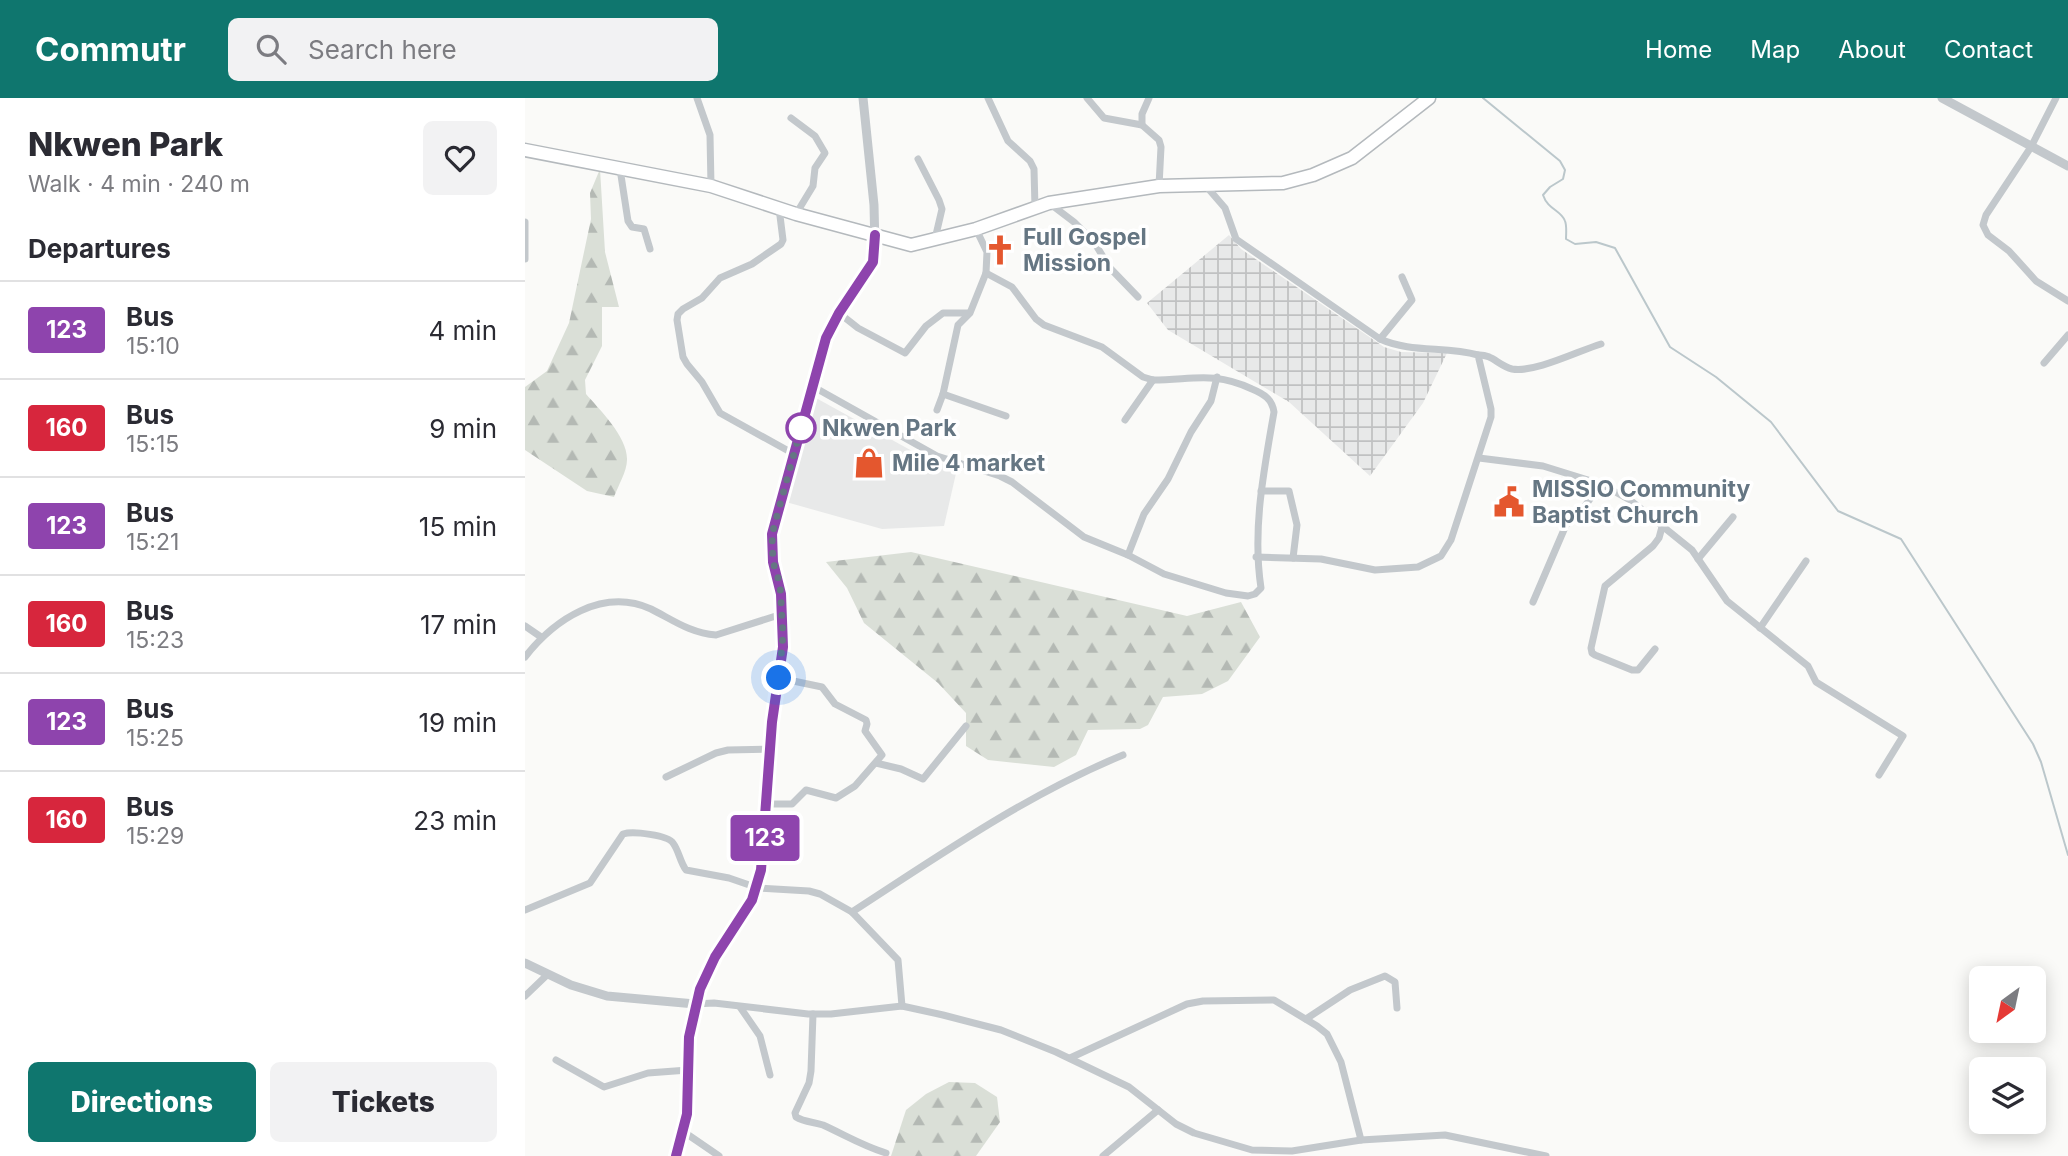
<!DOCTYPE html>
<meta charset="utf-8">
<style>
:root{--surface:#fff;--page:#f2f2f3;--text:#2b2b33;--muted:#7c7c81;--line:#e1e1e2;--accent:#0f766e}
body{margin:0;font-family:Inter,sans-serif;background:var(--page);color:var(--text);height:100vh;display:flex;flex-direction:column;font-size:26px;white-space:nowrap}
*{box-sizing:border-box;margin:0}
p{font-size:23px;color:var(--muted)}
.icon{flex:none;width:38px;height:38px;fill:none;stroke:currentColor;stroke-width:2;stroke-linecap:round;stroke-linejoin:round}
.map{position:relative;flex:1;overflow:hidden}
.side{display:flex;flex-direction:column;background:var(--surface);width:525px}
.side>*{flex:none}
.badge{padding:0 14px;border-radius:5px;font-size:24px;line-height:46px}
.needle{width:46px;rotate:213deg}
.tools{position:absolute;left:1444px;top:868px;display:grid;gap:14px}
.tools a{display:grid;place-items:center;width:77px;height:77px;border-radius:10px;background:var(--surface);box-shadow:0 4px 18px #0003;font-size:35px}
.you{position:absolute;width:35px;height:35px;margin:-18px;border:5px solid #fff;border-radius:50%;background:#1a73e8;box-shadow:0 0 0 10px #1a73e833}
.map>.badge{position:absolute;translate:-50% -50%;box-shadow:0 0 0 4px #fff}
h2{padding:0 28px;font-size:26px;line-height:63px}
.round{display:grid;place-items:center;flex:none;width:74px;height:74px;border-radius:10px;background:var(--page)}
.overview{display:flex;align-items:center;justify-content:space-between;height:119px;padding:0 28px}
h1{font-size:33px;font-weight:800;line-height:52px}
.cta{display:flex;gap:14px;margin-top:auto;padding:14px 28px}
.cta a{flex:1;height:80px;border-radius:10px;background:var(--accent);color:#fff;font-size:28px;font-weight:800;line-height:80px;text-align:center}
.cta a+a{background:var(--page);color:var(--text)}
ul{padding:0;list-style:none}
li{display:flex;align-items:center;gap:21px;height:98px;padding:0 28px;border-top:2px solid var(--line)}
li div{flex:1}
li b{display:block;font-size:26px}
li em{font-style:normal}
li .badge{min-width:77px;font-weight:700;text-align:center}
header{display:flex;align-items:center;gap:42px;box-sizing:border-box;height:98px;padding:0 35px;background:var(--accent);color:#fff}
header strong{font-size:33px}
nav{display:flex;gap:38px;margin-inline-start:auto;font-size:24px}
.search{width:490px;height:63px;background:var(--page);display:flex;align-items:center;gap:18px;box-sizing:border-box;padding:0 24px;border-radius:10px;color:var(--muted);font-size:26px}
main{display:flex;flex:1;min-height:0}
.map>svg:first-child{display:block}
</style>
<header>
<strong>Commutr</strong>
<div class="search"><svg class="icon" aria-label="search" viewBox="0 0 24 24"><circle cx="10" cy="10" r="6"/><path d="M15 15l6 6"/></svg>Search here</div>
<nav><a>Home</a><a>Map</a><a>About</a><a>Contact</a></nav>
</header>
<main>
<section class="side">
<div class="overview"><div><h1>Nkwen Park</h1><p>Walk · 4 min · 240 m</p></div><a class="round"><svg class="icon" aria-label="heart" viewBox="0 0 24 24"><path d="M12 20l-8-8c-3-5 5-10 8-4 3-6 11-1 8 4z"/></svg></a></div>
<h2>Departures</h2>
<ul>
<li><span class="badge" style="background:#8e44ad;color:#fff">123</span><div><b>Bus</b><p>15:10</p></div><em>4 min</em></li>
<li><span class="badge" style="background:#d7263d;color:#fff">160</span><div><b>Bus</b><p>15:15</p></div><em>9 min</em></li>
<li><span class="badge" style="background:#8e44ad;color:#fff">123</span><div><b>Bus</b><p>15:21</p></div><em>15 min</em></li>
<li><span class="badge" style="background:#d7263d;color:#fff">160</span><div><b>Bus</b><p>15:23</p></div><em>17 min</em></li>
<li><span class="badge" style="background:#8e44ad;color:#fff">123</span><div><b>Bus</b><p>15:25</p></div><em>19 min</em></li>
<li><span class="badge" style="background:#d7263d;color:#fff">160</span><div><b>Bus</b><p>15:29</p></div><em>23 min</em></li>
</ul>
<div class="cta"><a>Directions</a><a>Tickets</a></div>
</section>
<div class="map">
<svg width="1543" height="1058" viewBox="0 0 1543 1058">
<defs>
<pattern id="industrial-grid" width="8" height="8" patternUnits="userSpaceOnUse" patternTransform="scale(1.75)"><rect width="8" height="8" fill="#e8e9e9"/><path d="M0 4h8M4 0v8" fill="none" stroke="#c0c1c2"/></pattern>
<pattern id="forest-firs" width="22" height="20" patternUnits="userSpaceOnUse" patternTransform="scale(1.75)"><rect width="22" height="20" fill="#dadfd7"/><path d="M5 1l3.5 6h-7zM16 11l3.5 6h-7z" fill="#b4b9b4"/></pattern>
</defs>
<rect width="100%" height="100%" fill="#fafaf8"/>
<path fill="#e8e9e9" d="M 291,300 L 398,359 L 432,371 L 419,428 L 357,431 L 261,404 Z"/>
<path fill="url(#industrial-grid)" d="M 704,137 L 716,151 L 859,249 L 876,254 L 922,255 L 898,305 L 845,378 L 764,304 L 643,232 L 622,205 Z"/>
<g fill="url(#forest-firs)">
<path d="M 75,71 L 80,154 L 94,209 L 77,209 L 77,248 L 60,282 L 61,296 C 74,311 103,339 102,362 C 102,373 93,388 89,399 L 62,393 L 0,352 L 0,289 L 22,273 L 44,225 L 66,121 L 65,95 Z"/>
<path d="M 386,454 L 662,518 L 716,504 L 735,539 L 703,583 L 677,596 L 638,599 L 623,627 L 615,631 L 563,632 L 551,657 L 529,669 L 463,662 L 441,648 L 441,615 L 413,585 L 339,525 L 322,490 L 301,464 Z"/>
<path d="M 424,984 L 450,985 L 472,999 L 475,1024 L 451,1058 L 366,1058 L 381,1012 L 401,996 Z"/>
</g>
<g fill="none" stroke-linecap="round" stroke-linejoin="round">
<path stroke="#bbc7cb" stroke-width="2" d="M 958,0 L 1035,63 L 1040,72 L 1038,81 L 1025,89 L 1018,97 C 1023,112 1036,112 1040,123 C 1042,128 1041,136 1041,141 L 1050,146 L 1071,144 L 1090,150 L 1145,249 L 1191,279 L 1246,324 L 1313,413 L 1376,441 L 1508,646 L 1516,664 L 1543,757"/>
<g stroke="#b4b9bd" stroke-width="15">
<path id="trunk" d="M 0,52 L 186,88 L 271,116 L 386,147 L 451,131 L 524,105 L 634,88 L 758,85 L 788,77 L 827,60 L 904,0"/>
</g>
<g stroke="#c3c8cc" stroke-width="7">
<path d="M 172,0 L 185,37 L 186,88"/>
<path d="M 463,0 L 483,43 L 505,63 L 509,71 L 510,110"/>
<path d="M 562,0 L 579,20 L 617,27 L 634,42 L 636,49 L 634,88"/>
<path d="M 1531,0 L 1506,49 L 1461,117 L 1458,127 L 1463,137 L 1484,153 L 1511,183 L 1543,203"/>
<path d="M 266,20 L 290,38 L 300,55 L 290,70 L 288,88 L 271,116"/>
<path d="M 617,27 L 617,16 L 624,0"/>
<path d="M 393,61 L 414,102 L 417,111 L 410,141"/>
<path d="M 95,71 L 103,123 L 107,129 L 119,131 L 125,151"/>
<path d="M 681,88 L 700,110 L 711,141 L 855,241 C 886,255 920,248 953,257 L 966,311 L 966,319 L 926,442 L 916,458 L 893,469 L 850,472 L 796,461 L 731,459"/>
<path d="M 524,105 L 549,124 L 569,144 L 585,170 L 613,199"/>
<path d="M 254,110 L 258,142 L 256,146 L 227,166 L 195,180 L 177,200 L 158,211 L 153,216 L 152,222 L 158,259 L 162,266 L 177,284 L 195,315 L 269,356"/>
<path d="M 0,124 L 0,161"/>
<path d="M 314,215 L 333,230 L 380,255 L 401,228 L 418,215 L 444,215"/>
<path d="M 855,241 L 887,202 L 877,179"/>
<path d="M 953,257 C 967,256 974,268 987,271 C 1010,275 1053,253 1076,246"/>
<path d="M 1519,265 L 1543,237"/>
<path d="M 287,288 L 412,358 L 475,378 L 487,384 L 559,439 L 603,457 L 639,476 L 701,495 L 723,498 L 730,496 L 736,490 C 727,431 739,372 749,314 C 747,301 739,296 727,291 C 688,273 668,282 628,282 L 618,279 L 577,249 L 519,227 L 511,221 L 487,189 L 461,175"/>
<path d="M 418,296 L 481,318"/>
<path d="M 412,312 L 418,296 L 433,227 L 445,215 L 461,175 L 462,154 L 451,131"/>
<path d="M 600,322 L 628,282"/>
<path d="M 954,360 L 1018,368 L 1076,386 L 1105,402 L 1167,452 L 1202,503 L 1283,568 L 1291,584 L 1378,638 L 1354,677"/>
<path d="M 736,393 L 764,393 L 772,427 L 768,460"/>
<path d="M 603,457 L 619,416 L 643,381 L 666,334 L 686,303 L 692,279"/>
<path d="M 1173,461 L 1208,419"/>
<path d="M 1008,504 L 1041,427 L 1054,416 L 1076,386"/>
<path d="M 0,528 L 16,539"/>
<path d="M 1235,530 L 1281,463"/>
<path d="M 1130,551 L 1113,572 L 1107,572 L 1070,557 L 1067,555 L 1066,550 L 1080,488 L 1128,448 L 1134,440 L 1137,429"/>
<path d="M 0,559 C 29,522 77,489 126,511 C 148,522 165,535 191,537 L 257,516"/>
<path d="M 351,665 L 376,671 L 398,681 L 441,628"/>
<path d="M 141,679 L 191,655 L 203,652 L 245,651"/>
<path d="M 242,706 L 267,706 L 281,692 L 311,700 L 330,688 L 357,657 L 340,633 L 342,626 L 341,622 L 310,606 L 297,589 L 254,580"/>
<path d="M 0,812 L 65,785 L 98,736 C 108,733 143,737 148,745 C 154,753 155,764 161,772 L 204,780 L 233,790 L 284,793 L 295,796 L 327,814 L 373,862 L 377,908"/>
<path d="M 327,814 C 415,757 501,697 598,657"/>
<path d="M 0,898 L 23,876"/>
<path d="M 170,906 L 189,905 L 283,916 L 306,916 L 377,908 L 418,917 L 476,932 L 531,954 L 604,989 L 651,1026 L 669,1035 L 727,1052 L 767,1053 L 836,1042 L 920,1037 L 1021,1058"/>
<path d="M 215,909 L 235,938 L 245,977"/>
<path d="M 288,916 L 286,973 L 284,985 L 270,1015 L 271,1019 C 279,1024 289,1024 298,1027 C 320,1037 338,1048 361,1055"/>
<path d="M 781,921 L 825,892 L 860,878 L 870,884 L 872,910"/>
<path d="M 545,960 L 662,906 L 678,903 L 749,902 L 792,928 L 802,936 L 816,964 L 836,1042"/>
<path d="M 31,962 L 79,989 L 123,975 L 163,972"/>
<path d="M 159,1034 L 194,1058"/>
<path d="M 578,1058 L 633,1012"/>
</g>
<g stroke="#c3c8cc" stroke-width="9">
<path d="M 1417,0 L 1543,68"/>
<path d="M 0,865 L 46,887 L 82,898 L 170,906"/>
<path d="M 151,1058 C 171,1004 155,947 174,892 C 190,849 226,818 236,772 L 247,624 L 258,549 L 256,496 L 248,464 L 247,437 L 301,240 L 314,215 L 348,164 L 350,150 L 349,107 L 338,0"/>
</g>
<use href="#trunk" stroke="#fff" stroke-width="12"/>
</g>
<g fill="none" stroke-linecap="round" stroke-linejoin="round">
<g stroke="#fff" stroke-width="16">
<path id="line" d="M 151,1058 L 162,1016 L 164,939 L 175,891 L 190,859 L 227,802 L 236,772 L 247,624 L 258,549 L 256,496 L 248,464 L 247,436 L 301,240 L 314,215 L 348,164 L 350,137"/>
</g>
<use href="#line" stroke="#8e44ad" stroke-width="10"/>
<path stroke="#657683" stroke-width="7" stroke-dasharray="0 12.6" d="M 254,580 L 258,537 L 255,486 L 248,464 L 247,436 L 276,330"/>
</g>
<defs>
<g id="church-bare" transform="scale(2.415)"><path d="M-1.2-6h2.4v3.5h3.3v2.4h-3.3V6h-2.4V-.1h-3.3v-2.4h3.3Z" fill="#e4572e" stroke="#fff" stroke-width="2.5" paint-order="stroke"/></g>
<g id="shop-bare" transform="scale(2.415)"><path d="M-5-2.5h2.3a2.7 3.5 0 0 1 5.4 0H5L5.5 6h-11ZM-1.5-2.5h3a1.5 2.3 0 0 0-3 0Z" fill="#e4572e" stroke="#fff" stroke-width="2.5" paint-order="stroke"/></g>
<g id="civic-bare" transform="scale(2.415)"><path d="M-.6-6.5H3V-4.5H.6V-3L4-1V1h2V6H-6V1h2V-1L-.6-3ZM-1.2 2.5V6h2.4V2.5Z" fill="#e4572e" stroke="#fff" stroke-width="2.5" paint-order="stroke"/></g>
</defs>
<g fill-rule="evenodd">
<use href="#church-bare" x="475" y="152"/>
<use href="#shop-bare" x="344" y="365"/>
<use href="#civic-bare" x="984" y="404"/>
</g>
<circle fill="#fff" stroke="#8e44ad" stroke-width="3.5" cx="276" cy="330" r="14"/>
<g text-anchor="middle" stroke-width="7" stroke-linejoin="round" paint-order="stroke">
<g font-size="23" font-weight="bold" fill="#657683" stroke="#fff" text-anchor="start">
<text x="498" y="147">Full Gospel<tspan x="498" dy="26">Mission</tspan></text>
<text x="367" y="373">Mile 4 market</text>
<text x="1007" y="399">MISSIO Community<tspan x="1007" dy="26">Baptist Church</tspan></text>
</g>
<g font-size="23" font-weight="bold" fill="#657683" stroke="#fff" text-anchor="start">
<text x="297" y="338">Nkwen Park</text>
</g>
</g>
</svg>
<div class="tools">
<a><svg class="needle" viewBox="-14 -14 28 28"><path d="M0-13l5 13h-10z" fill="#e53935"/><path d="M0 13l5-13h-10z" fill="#7c7c81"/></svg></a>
<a><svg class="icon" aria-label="layers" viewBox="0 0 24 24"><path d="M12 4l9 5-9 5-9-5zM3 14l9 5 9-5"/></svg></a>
</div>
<div class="you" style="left:254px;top:580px"></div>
<b class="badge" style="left:240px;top:740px;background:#8e44ad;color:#fff">123</b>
</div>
</main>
